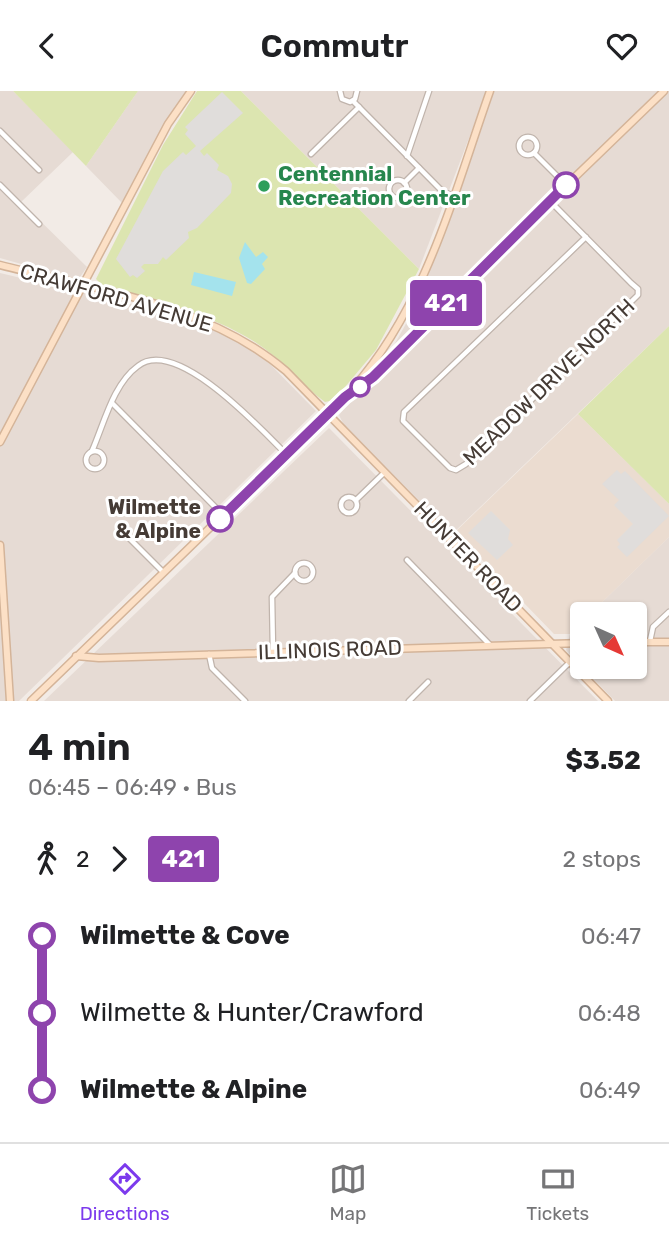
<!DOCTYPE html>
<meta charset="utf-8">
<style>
:root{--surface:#fff;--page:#f2f2f2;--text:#202124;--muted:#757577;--line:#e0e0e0;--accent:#7c3aed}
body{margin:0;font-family:Rubik,sans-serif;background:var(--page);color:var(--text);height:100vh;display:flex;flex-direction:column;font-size:26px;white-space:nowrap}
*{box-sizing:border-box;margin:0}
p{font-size:23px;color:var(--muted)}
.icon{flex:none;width:38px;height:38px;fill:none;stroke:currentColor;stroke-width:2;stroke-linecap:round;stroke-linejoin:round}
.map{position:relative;height:610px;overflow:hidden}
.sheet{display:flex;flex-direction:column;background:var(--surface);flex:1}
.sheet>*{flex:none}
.badge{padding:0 14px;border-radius:5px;font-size:24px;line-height:46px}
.needle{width:46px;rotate:135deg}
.controls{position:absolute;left:570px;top:511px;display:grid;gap:14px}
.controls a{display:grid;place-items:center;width:77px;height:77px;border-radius:7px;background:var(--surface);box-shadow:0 2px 5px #0004;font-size:35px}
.map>.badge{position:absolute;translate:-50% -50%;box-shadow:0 0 0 4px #fff}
.legs{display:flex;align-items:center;gap:10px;height:77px;padding:0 28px;font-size:23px}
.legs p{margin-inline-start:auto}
.overview{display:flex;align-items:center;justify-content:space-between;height:119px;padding:0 28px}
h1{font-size:38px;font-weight:600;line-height:52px}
ul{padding:0 28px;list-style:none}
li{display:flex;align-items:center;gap:24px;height:77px;font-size:26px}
li i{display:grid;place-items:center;width:10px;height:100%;margin:0 9px;background:currentColor}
li i::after{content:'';width:18px;height:18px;margin:-9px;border:5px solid;border-radius:50%;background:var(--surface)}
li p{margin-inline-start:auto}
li:first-child i{background:linear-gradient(#0000 50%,currentColor 0)}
li:last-child i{background:linear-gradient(currentColor 50%,#0000 0)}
header{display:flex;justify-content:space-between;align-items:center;height:91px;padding:0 28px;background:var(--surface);font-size:32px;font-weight:600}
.tabs{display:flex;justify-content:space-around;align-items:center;height:98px;border-top:2px solid var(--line);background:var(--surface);font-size:19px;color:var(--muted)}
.tabs a{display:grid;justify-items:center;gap:4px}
.tabs .active{color:var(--accent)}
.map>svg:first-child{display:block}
</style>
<header><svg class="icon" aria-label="back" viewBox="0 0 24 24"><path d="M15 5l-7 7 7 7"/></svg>Commutr<svg class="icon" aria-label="heart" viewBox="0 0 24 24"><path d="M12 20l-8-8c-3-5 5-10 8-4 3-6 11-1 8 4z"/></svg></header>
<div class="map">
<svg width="669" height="610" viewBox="0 0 669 610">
<rect width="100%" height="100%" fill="#f2ebe6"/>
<g fill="#e6dbd4">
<path d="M 0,0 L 13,0 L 73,61 L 21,111 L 87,176 L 80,186 L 67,186 L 0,167 Z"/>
<path d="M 138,0 L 186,0 L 168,27 L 123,113 L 86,75 Z"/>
<path d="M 241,0 L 487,0 L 419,178 Z"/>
<path d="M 494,0 L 669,0 L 669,235 L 452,443 L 344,334 L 339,324 L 388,265 L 418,211 Z"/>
<path d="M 0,182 L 176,224 L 227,244 L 265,268 L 316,320 L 19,610 L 0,610 Z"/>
<path d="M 329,337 L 598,610 L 44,610 Z"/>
<path d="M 669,446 L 669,610 L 615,610 L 566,559 L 570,543 L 583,531 L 583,576 L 635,576 L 635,523 L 590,523 Z"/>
</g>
<path fill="#ebdcd0" d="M 578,323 L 669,413 L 669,446 L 590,523 L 583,523 L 583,531 L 570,543 L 554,543 L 455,441 Z"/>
<g fill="#dce5b0">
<path d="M 13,0 L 138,0 L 86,75 Z"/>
<path d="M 197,0 L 241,0 L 419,178 L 376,259 L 334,309 L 325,311 C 300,293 282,268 255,251 C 209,222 156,210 103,195 L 96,188 L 163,54 Z"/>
<path d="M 669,235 L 669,413 L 578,323 Z"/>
</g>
<g fill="#e0dddb">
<path d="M 222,1 L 243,22 L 200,60 L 204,65 L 207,62 L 219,74 L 217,79 L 228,85 L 232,93 L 231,102 L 197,137 L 188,141 L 189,147 L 166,169 L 163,166 L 158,173 L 144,173 L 141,176 L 145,180 L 137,187 L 133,184 L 130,186 L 116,168 L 163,80 L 183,61 L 186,64 L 196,55 L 185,43 L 188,39 L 185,36 Z"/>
<path d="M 617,379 L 621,383 L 625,380 L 669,425 L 627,466 L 617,456 L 620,453 L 617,449 L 633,433 L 614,414 L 619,409 L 602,393 Z"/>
<path d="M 491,420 L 510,439 L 508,448 L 513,454 L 497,469 L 468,442 Z"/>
</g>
<g fill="#a4e3ed">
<path d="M 245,151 L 256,166 L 263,161 L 268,166 L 262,173 L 265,178 L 251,193 L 247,192 L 239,167 Z"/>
<path d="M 194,181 L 236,191 L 232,205 L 191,194 Z"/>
</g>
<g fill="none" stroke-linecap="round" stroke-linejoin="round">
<g stroke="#c0b4ac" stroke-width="7">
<g id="street">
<path d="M 340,0 L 342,8 L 350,11 L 355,8 L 357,0"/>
<path d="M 353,10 L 442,100 L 453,105"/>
<path d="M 0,40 L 39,79"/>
<circle cx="528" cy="55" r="9"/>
<path d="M 534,62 L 566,94"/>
<path d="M 311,63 L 359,16"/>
<path d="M 407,65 L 429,0"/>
<circle cx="398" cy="98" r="9"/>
<path d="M 404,92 L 419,77"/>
<path d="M 0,94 L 39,133"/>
<path d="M 550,110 L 631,192 L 638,198 L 638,204 L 466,373 L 456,379 L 450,377 L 403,330 L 404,321 L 586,146"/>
<path d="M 113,313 L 223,424"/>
<path d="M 92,360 C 104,333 113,293 138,275 C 176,245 260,337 286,363"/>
<circle cx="95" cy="369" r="9"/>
<circle cx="349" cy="414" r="8"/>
<path d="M 356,409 L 385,381"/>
<path d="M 126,444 L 163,481"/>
<path d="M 407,469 L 490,554"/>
<circle cx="304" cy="481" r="9"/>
<path d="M 650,550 L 653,536 L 669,521"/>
<path d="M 273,560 L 272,506 L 295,482"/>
<path d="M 209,563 L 212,577 L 245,610"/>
<path d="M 409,610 L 428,591"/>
<path d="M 530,610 L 570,571"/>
</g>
</g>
<g stroke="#d4b499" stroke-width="9">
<g id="secondary">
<path d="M 0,174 C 98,199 207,213 286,280 L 608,610"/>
<path d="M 416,201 L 437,209 L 449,204"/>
<path d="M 353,297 C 426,215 454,102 490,0"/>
<path d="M 0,351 L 168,33 L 191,0"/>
<path d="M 0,454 L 10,610"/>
<path d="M 635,551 L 669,551"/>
<path d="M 76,565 L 99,567 L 583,552"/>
<path d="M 31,610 L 345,306 L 373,286 L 457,200 L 664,0"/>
</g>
</g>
<use href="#street" stroke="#fff" stroke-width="4.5"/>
<use href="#secondary" stroke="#fce0c6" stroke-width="6"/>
</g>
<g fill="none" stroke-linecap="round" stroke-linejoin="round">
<g stroke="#fff" stroke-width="16">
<path id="line-1" d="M 220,428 L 345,306 L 373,286 L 566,94"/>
</g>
<use href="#line-1" stroke="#8e44ad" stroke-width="10"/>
</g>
<g fill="#fff" stroke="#8e44ad" stroke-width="3.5">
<circle cx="566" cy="94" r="12"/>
<circle cx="360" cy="296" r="9"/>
<circle cx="220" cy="428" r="12"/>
</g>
<circle fill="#2e9e5b" stroke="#fff" stroke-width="2.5" cx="264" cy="95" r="7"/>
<g text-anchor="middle" stroke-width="6" stroke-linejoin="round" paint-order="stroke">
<g font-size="21" font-weight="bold" fill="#27864d" stroke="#fff" text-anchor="start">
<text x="278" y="90">Centennial<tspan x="278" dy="24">Recreation Center</tspan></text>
</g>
<g font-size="21" fill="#453b35" stroke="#fff">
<text transform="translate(116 207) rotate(16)" y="7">CRAWFORD AVENUE</text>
<text transform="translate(549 291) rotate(-44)" y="7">MEADOW DRIVE NORTH</text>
<text transform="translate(468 466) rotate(46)" y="7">HUNTER ROAD</text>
<text transform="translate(330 559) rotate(-2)" y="7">ILLINOIS ROAD</text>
</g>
<g font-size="21" font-weight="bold" fill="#453b35" stroke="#fff" text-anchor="end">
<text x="201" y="423">Wilmette<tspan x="201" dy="24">&amp; Alpine</tspan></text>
</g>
</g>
</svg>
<div class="controls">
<a><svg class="needle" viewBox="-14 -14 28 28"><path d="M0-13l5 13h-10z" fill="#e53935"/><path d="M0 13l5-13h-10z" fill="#757577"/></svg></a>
</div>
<b class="badge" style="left:446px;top:212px;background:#8e44ad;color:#fff">421</b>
</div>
<section class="sheet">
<div class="overview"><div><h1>4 min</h1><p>06:45 – 06:49 · Bus</p></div><b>$3.52</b></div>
<div class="legs"><svg class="icon" aria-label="walk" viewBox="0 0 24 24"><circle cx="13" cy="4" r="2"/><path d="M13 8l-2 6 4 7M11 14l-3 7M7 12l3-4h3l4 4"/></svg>2<svg class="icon" aria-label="forward" viewBox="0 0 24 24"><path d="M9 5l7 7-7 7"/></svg><b class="badge" style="background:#8e44ad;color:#fff">421</b><p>2 stops</p></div>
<ul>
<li><i style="color:#8e44ad"></i><b>Wilmette &amp; Cove</b><p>06:47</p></li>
<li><i style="color:#8e44ad"></i><span>Wilmette &amp; Hunter/Crawford</span><p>06:48</p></li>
<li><i style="color:#8e44ad"></i><b>Wilmette &amp; Alpine</b><p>06:49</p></li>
</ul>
</section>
<nav class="tabs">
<a class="active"><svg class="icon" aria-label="directions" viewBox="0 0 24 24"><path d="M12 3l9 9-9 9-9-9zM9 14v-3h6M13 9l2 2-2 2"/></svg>Directions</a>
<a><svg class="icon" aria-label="map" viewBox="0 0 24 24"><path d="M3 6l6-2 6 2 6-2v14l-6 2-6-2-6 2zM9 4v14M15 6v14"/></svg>Map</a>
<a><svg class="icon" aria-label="tickets" viewBox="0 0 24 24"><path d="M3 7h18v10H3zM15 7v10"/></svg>Tickets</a>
</nav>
